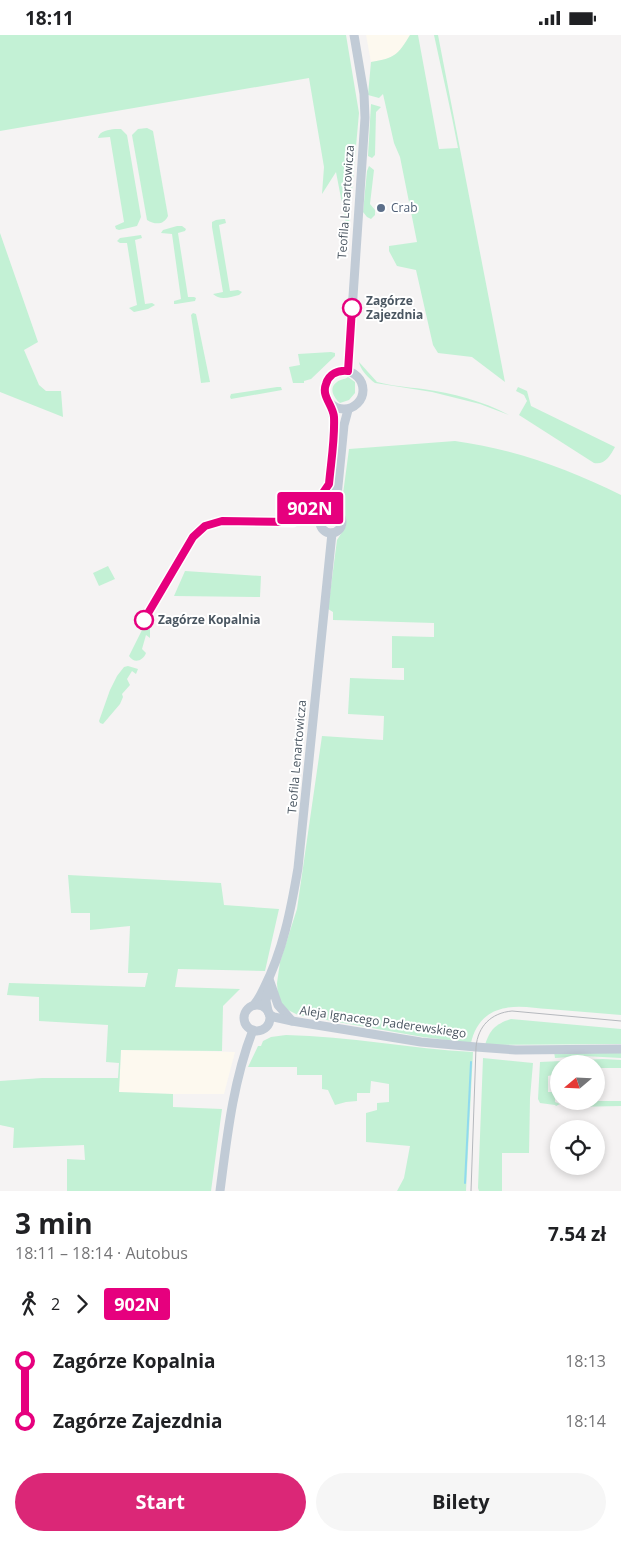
<!DOCTYPE html>
<html lang="pl">
<meta charset="utf-8">
<style>
:root{--surface:#fff;--page:#f6f6f6;--text:#202124;--muted:#757577;--accent:#db2777}
body{margin:0;font-family:"Open Sans",sans-serif;background:var(--page);color:var(--text);height:100vh;display:flex;flex-direction:column;font-size:19px;white-space:nowrap}
*{box-sizing:border-box;margin:0}
p{font-size:16px;color:var(--muted)}
.icon{flex:none;width:28px;height:28px;fill:none;stroke:currentColor;stroke-width:2;stroke-linecap:round;stroke-linejoin:round}
.map{position:relative;height:1156px;overflow:hidden}
.details{display:flex;flex-direction:column;background:var(--surface);flex:1}
.details>*{flex:none}
.badge{padding:0 10px;border-radius:4px;font-size:18px;line-height:32px}
.needle{width:32px;rotate:251deg}
.fabs{position:absolute;left:550px;top:1020px;display:grid;gap:10px}
.fabs a{display:grid;place-items:center;width:55px;height:55px;border-radius:50%;background:var(--surface);box-shadow:0 2px 8px #0003;font-size:25px}
.map>.badge{position:absolute;translate:-50% -50%;box-shadow:0 0 0 2px #fff}
.legs{display:flex;align-items:center;gap:8px;height:55px;padding:0 15px;font-size:16px}
.legs p{margin-inline-start:auto}
.summary{display:flex;align-items:center;justify-content:space-between;height:85px;padding:0 15px}
h1{font-size:28px;font-weight:700;line-height:38px}
.action{display:flex;gap:10px;margin-top:auto;padding:10px 15px}
.action a{flex:1;height:58px;border-radius:30px;background:var(--accent);color:#fff;font-size:20px;font-weight:700;line-height:58px;text-align:center}
.action a+a{background:var(--page);color:var(--text)}
ul{padding:0 15px;list-style:none}
li{display:flex;align-items:center;gap:18px;height:60px;font-size:19px}
li i{display:grid;place-items:center;width:8px;height:100%;margin:0 6px;background:currentColor}
li i::after{content:'';width:12px;height:12px;margin:-6px;border:4px solid;border-radius:50%;background:var(--surface)}
li p{margin-inline-start:auto}
li:first-child i{background:linear-gradient(#0000 50%,currentColor 0)}
li:last-child i{background:linear-gradient(currentColor 50%,#0000 0)}
.status{display:flex;justify-content:space-between;align-items:center;height:35px;padding:0 25px;background:var(--surface);direction:ltr}
.status svg{height:14px;fill:currentColor}
.map>svg:first-child{display:block}
</style>
<div class="status"><b>18:11</b><svg viewBox="0 0 49 12"><path d="M0 12V9h3v3zM5 12V6h3v6zM10 12V3h3v9zM15 12V0h3v12zM26 1h20v11H26zM47 4h2v5h-2z"/></svg></div>
<div class="map">
<svg width="621" height="1156" viewBox="0 0 621 1156">
<rect width="100%" height="100%" fill="#f5f3f3"/>
<g fill="#fdf9ef">
<path d="M 366,0 L 410,0 L 400,17 L 387,24 L 371,27 Z"/>
<path d="M 121,1014 L 235,1017 L 224,1059 L 173,1059 L 119,1057 Z"/>
</g>
<g fill="#c3f1d5">
<path d="M 0,0 L 346,0 L 359,78 L 348,200 L 336,137 L 322,159 L 324,132 L 309,43 L 0,96 Z"/>
<path d="M 410,0 L 418,0 L 439,114 L 458,113 C 451,75 442,38 434,0 L 438,0 L 505,347 L 472,322 L 438,318 L 433,310 L 416,235 L 397,231 L 389,216 L 389,211 L 417,207 L 400,122 L 394,108 L 383,59 L 379,63 L 368,60 L 371,27 C 395,23 398,20 410,0 Z"/>
<path d="M 371,69 L 381,72 L 376,77 L 375,120 L 372,123 L 368,121 Z"/>
<path d="M 147,93 L 153,96 L 168,181 C 164,190 155,190 147,185 L 132,100 L 138,94 Z"/>
<path d="M 115,94 L 121,94 L 127,100 L 141,182 L 137,191 L 119,195 L 116,194 L 115,191 L 124,187 L 110,102 L 98,103 C 100,95 109,95 115,94 Z"/>
<path d="M 369,131 L 374,135 L 370,169 L 375,175 L 375,180 L 371,184 L 367,182 L 363,177 L 367,136 Z"/>
<path d="M 223,184 L 225,184 L 226,188 L 219,190 L 230,256 L 238,255 L 242,257 L 239,260 C 230,262 220,266 213,259 L 223,257 L 212,192 L 212,187 L 216,185 Z"/>
<path d="M 177,191 L 182,191 L 186,194 L 185,196 L 178,198 L 188,262 L 194,262 L 196,263 L 195,266 L 176,269 L 174,269 L 174,266 L 181,264 L 172,199 L 161,198 L 163,195 Z"/>
<path d="M 0,198 L 38,307 L 24,315 L 39,350 L 46,356 L 61,356 L 63,382 L 0,357 Z"/>
<path d="M 141,200 L 142,203 L 135,205 L 145,269 L 152,268 L 155,270 L 148,274 L 134,277 L 129,273 L 137,270 L 127,208 L 120,208 L 117,206 L 120,203 Z"/>
<path d="M 193,278 L 196,279 L 210,347 L 201,348 L 191,280 Z"/>
<path d="M 331,317 L 335,318 L 335,321 L 311,344 L 304,346 L 304,348 L 293,348 L 289,332 L 300,330 L 298,319 Z"/>
<path d="M 359,327 L 377,347 C 392,351 408,352 423,354 C 452,358 483,366 509,380 L 480,369 L 432,357 L 375,348 C 368,343 360,334 359,327 Z"/>
<path d="M 348,342 L 355,347 L 355,358 L 349,365 L 340,368 C 334,363 328,353 337,347 C 340,344 344,345 348,342 Z"/>
<path d="M 277,352 L 281,352 L 282,355 L 231,364 L 230,362 L 231,359 Z"/>
<path d="M 518,352 L 527,356 L 531,371 L 615,412 C 610,421 605,430 594,428 L 519,380 L 527,366 L 524,360 L 516,356 Z"/>
<path d="M 455,406 C 514,414 568,434 621,460 L 621,980 C 597,978 573,976 548,974 C 535,973 519,970 506,973 C 486,976 475,990 471,1008 L 423,1002 L 298,980 L 284,973 L 278,963 L 277,948 L 280,927 L 297,874 L 322,701 L 383,705 L 384,681 L 348,679 L 350,643 L 404,645 L 404,633 L 392,633 L 392,601 L 434,602 L 434,588 L 333,585 L 333,577 L 328,574 L 337,505 L 346,491 L 343,459 L 349,414 Z"/>
<path d="M 108,531 L 115,544 L 99,551 L 93,538 Z"/>
<path d="M 185,536 L 261,541 L 260,562 L 174,561 Z"/>
<path d="M 146,591 L 150,593 L 150,603 L 146,600 L 142,614 L 146,618 C 143,626 134,629 129,621 L 143,593 Z"/>
<path d="M 128,631 L 138,634 L 136,639 L 132,636 L 127,644 L 130,650 L 122,659 L 123,662 L 120,669 L 103,689 L 100,688 L 99,686 L 110,655 L 117,641 L 124,632 Z"/>
<path d="M 68,840 L 221,848 L 224,870 L 279,874 L 265,936 L 178,934 L 175,952 L 240,954 L 223,971 L 222,1016 L 121,1015 L 119,1057 L 173,1059 L 173,1072 L 222,1074 L 211,1156 L 67,1156 L 67,1124 L 85,1125 L 84,1110 L 13,1113 L 14,1093 L 0,1090 L 0,1046 L 42,1043 L 118,1043 L 119,1028 L 106,1027 L 108,990 L 39,986 L 39,962 L 7,960 L 9,948 L 145,952 L 148,938 L 128,938 L 130,891 L 90,895 L 90,878 L 71,878 Z"/>
<path d="M 511,984 L 621,994 L 621,1009 L 485,1010 C 490,994 496,989 511,984 Z"/>
<path d="M 286,1000 C 349,1001 411,1014 473,1017 L 466,1156 L 397,1156 L 404,1143 L 410,1111 L 366,1107 L 366,1078 L 377,1075 L 377,1068 L 389,1067 L 389,1049 L 371,1046 L 370,1058 L 357,1058 L 357,1066 L 346,1067 L 335,1070 L 328,1055 L 322,1054 L 322,1040 L 297,1040 L 297,1032 L 248,1032 L 258,1011 L 261,1011 L 263,1006 L 271,1002 Z"/>
<path d="M 554,1017 L 621,1017 L 621,1023 L 584,1021 L 555,1023 Z"/>
<path d="M 483,1023 L 533,1028 L 530,1063 L 529,1118 L 502,1118 L 502,1156 L 479,1156 L 478,1153 Z"/>
<path d="M 603,1024 L 621,1025 L 621,1033 L 596,1033 L 596,1029 L 559,1029 L 559,1034 L 556,1034 L 556,1039 L 548,1041 L 548,1057 L 555,1057 L 555,1067 L 560,1069 L 556,1071 L 555,1070 L 540,1068 L 538,1064 L 540,1027 Z"/>
<path d="M 567,1066 L 621,1066 L 621,1071 L 571,1072 Z"/>
</g>
<g fill="none" stroke-linecap="round" stroke-linejoin="round">
<path stroke="#90daee" stroke-width="2" d="M 465,1148 L 471,1027"/>
<g stroke="#c1cbd6" stroke-width="9">
<circle cx="344" cy="355" r="19"/>
<path d="M 348,336 L 365,83 L 364,59 L 354,0"/>
<circle cx="331" cy="487" r="11"/>
<path d="M 327,477 L 329,470 L 334,385 L 330,369"/>
<path d="M 337,478 L 337,461 L 344,390 L 348,375"/>
<path d="M 293,487 C 307,479 322,464 329,449"/>
<path d="M 269,944 L 278,970 L 292,986"/>
<path d="M 254,970 C 259,964 261,959 264,953 C 283,916 291,874 298,833 L 332,498"/>
<circle cx="257" cy="983" r="13"/>
<path d="M 268,976 L 266,966 L 269,949"/>
<path d="M 269,979 L 274,982 L 292,986 L 421,1007 L 476,1012 L 516,1015 L 621,1014"/>
<path d="M 220,1156 C 227,1102 233,1046 253,995"/>
</g>
<path stroke="#b5b8bd" stroke-width="1" d="M 471,1156 L 476,1012 C 478,991 491,978 512,976 L 621,986"/>
</g>
<g fill="none" stroke-linecap="round" stroke-linejoin="round">
<g stroke="#fff" stroke-width="11">
<path id="line-1" d="M 144,585 L 193,502 L 205,491 L 222,486 L 293,487 L 303,480 L 318,465 L 329,449 C 331,427 335,404 334,382 C 333,370 321,361 326,349 C 329,339 338,335 348,336 L 352,273"/>
</g>
<use href="#line-1" stroke="#e6007e" stroke-width="8"/>
</g>
<circle fill="#5c6f8a" stroke="#fff" stroke-width="2" cx="381" cy="173" r="5"/>
<g fill="#fff" stroke="#e6007e" stroke-width="2.5">
<circle cx="352" cy="273" r="9"/>
<circle cx="144" cy="585" r="9"/>
</g>
<g text-anchor="middle" stroke-width="4" stroke-linejoin="round" paint-order="stroke">
<g font-size="12" fill="#4a5661" stroke="#fff">
<text transform="translate(346 167) rotate(-86)" y="4">Teofila Lenartowicza</text>
<text transform="translate(297 722) rotate(-85)" y="4">Teofila Lenartowicza</text>
<text transform="translate(383 987) rotate(8)" y="4">Aleja Ignacego Paderewskiego</text>
</g>
<g font-size="12" fill="#4e5e75" stroke="#fff" text-anchor="start">
<text x="391" y="177">Crab</text>
</g>
<g font-size="12" font-weight="bold" fill="#4a5661" stroke="#fff" text-anchor="start">
<text x="366" y="270">Zagórze<tspan x="366" dy="14">Zajezdnia</tspan></text>
<text x="158" y="589">Zagórze Kopalnia</text>
</g>
</g>
</svg>
<div class="fabs">
<a><svg class="needle" viewBox="-14 -14 28 28"><path d="M0-13l5 13h-10z" fill="#e53935"/><path d="M0 13l5-13h-10z" fill="#757577"/></svg></a>
<a><svg class="icon" aria-label="locate" viewBox="0 0 24 24"><circle cx="12" cy="12" r="6"/><path d="M12 2v4M12 18v4M2 12h4M18 12h4"/></svg></a>
</div>
<b class="badge" style="left:310px;top:473px;background:#e6007e;color:#fff">902N</b>
</div>
<section class="details">
<div class="summary"><div><h1>3 min</h1><p>18:11 – 18:14 · Autobus</p></div><b>7.54 zł</b></div>
<div class="legs"><svg class="icon" aria-label="walk" viewBox="0 0 24 24"><circle cx="13" cy="4" r="2"/><path d="M13 8l-2 6 4 7M11 14l-3 7M7 12l3-4h3l4 4"/></svg>2<svg class="icon" aria-label="forward" viewBox="0 0 24 24"><path d="M9 5l7 7-7 7"/></svg><b class="badge" style="background:#e6007e;color:#fff">902N</b></div>
<ul>
<li><i style="color:#e6007e"></i><b>Zagórze Kopalnia</b><p>18:13</p></li>
<li><i style="color:#e6007e"></i><b>Zagórze Zajezdnia</b><p>18:14</p></li>
</ul>
<div class="action"><a>Start</a><a>Bilety</a></div>
</section>
